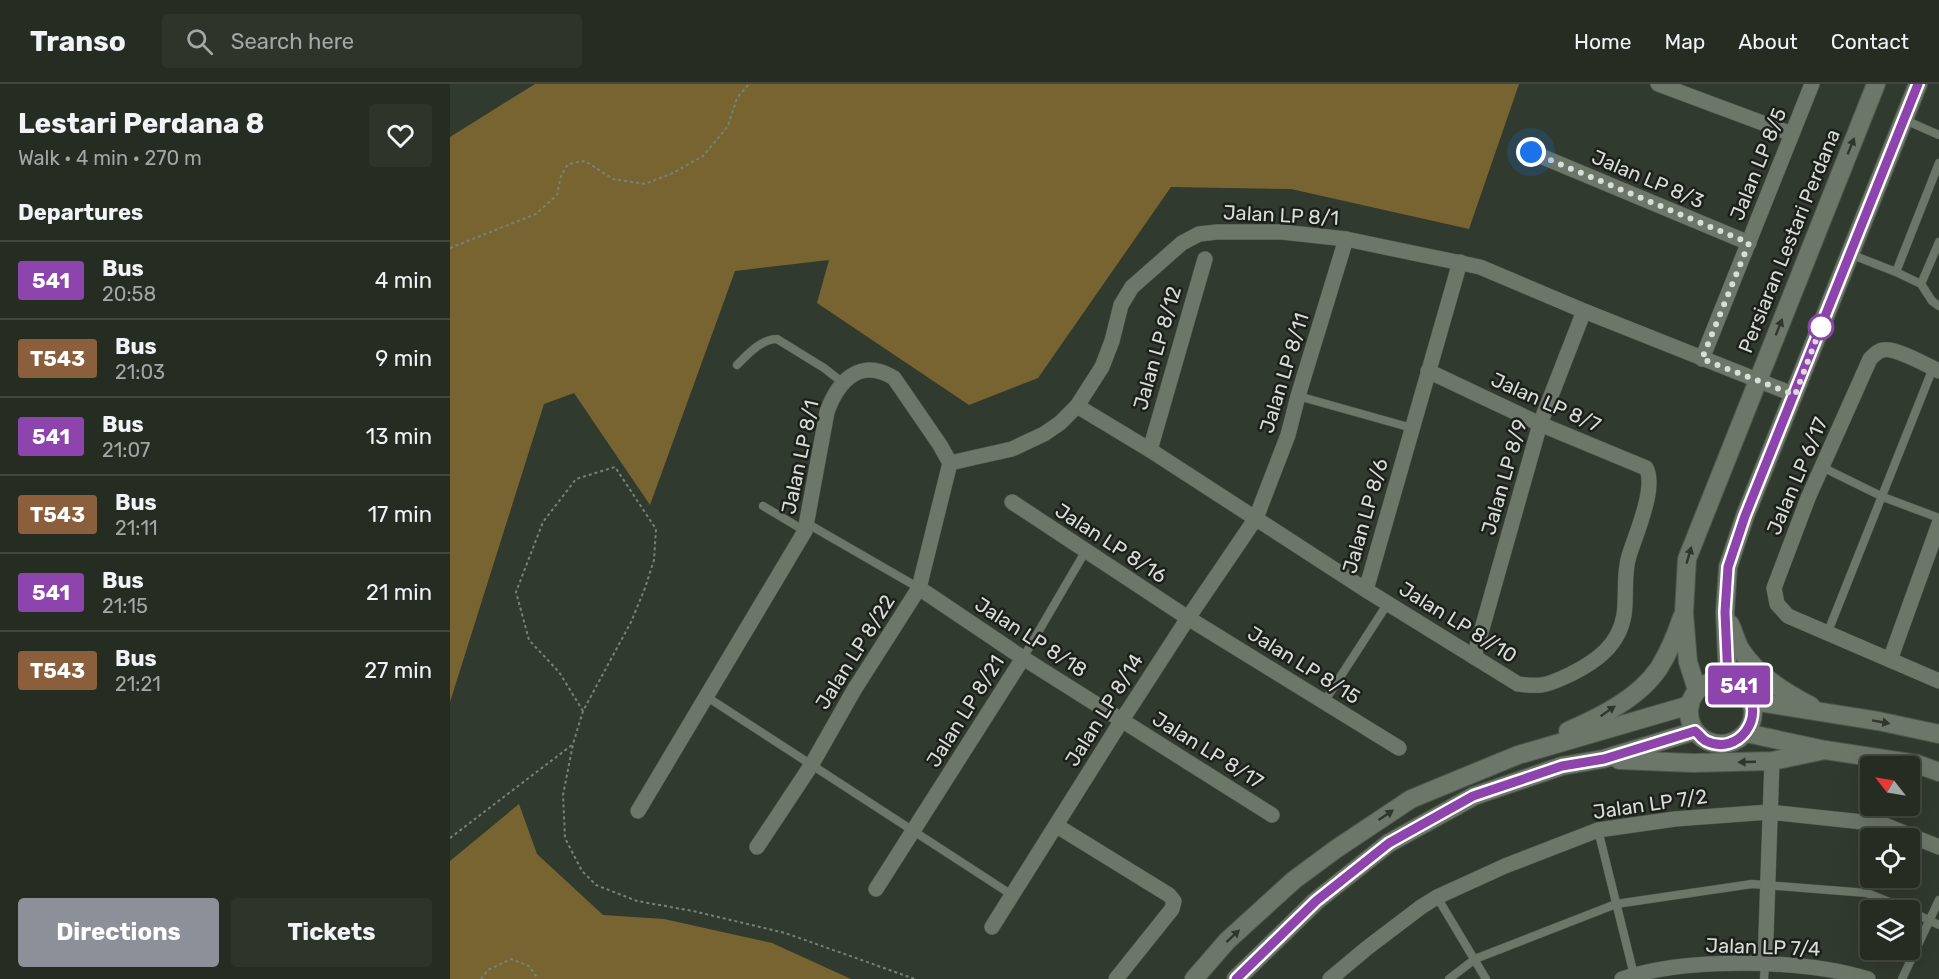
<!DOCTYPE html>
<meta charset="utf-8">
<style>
:root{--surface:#252c22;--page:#2d342a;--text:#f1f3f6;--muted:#a3a7a5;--line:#424840;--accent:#8c9099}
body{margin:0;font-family:Rubik,sans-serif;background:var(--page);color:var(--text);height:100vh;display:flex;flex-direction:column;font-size:22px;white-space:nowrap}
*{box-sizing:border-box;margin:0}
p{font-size:20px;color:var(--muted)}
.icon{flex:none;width:33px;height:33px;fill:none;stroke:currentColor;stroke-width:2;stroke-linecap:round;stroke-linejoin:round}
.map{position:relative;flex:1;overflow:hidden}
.panel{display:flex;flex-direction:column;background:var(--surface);width:450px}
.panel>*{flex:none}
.badge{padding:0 12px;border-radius:4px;font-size:21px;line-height:39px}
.needle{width:39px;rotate:301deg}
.tools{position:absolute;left:1410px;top:672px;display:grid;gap:12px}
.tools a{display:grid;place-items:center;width:60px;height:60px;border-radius:6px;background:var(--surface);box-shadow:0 6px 24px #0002,0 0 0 2px var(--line);font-size:30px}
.you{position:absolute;width:30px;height:30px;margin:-15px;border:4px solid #fff;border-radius:50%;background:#1a73e8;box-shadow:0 0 0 9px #1a73e833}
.map>.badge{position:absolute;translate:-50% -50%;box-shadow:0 0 0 3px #fff}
h2{padding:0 18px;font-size:22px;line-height:54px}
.round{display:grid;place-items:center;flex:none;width:63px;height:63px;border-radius:6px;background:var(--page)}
.overview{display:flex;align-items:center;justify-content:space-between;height:102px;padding:0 18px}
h1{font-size:28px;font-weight:700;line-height:45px}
.action{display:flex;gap:12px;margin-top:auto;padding:12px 18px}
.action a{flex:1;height:69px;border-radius:6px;background:var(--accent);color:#fff;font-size:24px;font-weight:700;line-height:69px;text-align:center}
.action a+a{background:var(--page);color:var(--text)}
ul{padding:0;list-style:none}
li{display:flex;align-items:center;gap:18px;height:78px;padding:0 18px;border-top:2px solid var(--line)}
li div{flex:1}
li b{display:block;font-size:22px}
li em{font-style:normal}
li .badge{min-width:66px;font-weight:700;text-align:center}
header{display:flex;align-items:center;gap:36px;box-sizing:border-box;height:84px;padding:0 30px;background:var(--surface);border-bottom:2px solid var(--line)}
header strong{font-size:28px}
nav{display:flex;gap:33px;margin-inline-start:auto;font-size:21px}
.search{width:420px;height:54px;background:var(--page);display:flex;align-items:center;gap:15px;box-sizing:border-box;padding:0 21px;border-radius:6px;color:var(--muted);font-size:22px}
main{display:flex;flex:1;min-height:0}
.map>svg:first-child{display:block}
</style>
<header>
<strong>Transo</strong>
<div class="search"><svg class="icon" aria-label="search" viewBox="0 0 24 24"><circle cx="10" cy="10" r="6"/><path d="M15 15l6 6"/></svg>Search here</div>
<nav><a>Home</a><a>Map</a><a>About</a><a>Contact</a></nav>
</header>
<main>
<section class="panel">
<div class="overview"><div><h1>Lestari Perdana 8</h1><p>Walk · 4 min · 270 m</p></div><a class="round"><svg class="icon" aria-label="heart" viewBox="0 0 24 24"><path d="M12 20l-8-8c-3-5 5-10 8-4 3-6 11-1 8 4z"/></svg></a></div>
<h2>Departures</h2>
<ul>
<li><span class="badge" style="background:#8e44ad;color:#fff">541</span><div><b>Bus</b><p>20:58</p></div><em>4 min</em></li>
<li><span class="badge" style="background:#8b5e3c;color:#fff">T543</span><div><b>Bus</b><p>21:03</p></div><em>9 min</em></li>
<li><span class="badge" style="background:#8e44ad;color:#fff">541</span><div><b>Bus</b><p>21:07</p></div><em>13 min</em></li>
<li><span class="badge" style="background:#8b5e3c;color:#fff">T543</span><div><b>Bus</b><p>21:11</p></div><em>17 min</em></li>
<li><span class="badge" style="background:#8e44ad;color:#fff">541</span><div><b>Bus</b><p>21:15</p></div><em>21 min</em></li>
<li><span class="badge" style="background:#8b5e3c;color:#fff">T543</span><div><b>Bus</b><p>21:21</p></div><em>27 min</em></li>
</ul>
<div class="action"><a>Directions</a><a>Tickets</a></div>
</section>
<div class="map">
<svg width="1489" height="895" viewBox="0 0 1489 895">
<rect width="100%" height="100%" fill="#313a2e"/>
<g fill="#786430">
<path d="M 85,0 L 1069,0 L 1019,145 L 841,105 L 721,103 L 588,294 L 519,321 L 367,219 L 379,176 L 285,187 L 200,421 L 124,309 L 94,320 L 0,618 L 0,53 Z"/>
<path d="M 69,720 L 87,770 L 153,831 L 214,835 L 322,859 L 401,895 L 0,895 L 0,777 Z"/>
</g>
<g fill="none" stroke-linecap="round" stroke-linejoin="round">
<g stroke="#4e564c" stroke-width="9">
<g id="lane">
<path d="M 1455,36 L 1489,51"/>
<path d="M 1489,79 L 1446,188 L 1471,200 L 1482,217 L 1489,222"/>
<path d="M 1400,170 L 1446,188"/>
<path d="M 1471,200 L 1489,158"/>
<path d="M 287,281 C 297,271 311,255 327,255 L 374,284 L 392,298"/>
<path d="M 848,312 L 962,344"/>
<path d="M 1372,383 L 1433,413 L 1489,434"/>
<path d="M 313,422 L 355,447"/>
<path d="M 358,440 L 469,504"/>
<path d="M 1377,550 L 1483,284"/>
<path d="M 573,574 L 635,468"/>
<path d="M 257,613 L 562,811"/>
<path d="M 874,618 L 938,519"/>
<path d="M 1148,746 L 1184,891"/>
<path d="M 987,813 L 1036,895"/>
<path d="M 1460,827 L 1489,841"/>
<path d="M 999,895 L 1025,875 L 1166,820 L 1302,800 L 1417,809 L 1459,826"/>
<path d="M 1314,895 L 1315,880"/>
<path d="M 1452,895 L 1489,816"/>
</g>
</g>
<g stroke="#4e564c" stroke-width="16">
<g id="street">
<path d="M 1208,0 L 1342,50"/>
<path d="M 1081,68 L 1299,159"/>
<path d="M 1252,275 L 1362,0"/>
<path d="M 1489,287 C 1476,281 1445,263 1433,266 C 1427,267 1424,271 1420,275 L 1358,414 L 1324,504 L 1327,520 L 1338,532 L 1489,597"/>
<path d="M 627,322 L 700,366 L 916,506 L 1010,178"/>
<path d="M 700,366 L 755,175"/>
<path d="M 562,418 L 738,534 L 949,664"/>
<path d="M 469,504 L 573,574 L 822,731"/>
<path d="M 916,506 L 1068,600 C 1076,601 1084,602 1091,601 C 1101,600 1112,594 1121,590 C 1147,577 1169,561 1174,531 C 1177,512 1173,491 1179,472 C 1185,452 1207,403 1196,384 L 1090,340 L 978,287"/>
<path d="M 1024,573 L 1090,340 L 1134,227"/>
<path d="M 1440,576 L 1489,440"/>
<path d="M 188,727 L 355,447 L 377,328 C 388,297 410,273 444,294 L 490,361 L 500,379 L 562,365 L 594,350 L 610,339 L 627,322 L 652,283 L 662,257 L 671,221 L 682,203 L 732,159 L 749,150 L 767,148 L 832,148 L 896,155 L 1030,183 L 1134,227 L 1345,311"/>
<path d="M 607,742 L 719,811 L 724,817 L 722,825 L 666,895"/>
<path d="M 307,763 L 362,680 L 404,606 L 469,504 L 500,379"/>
<path d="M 426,805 L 573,574"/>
<path d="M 542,843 L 672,636 L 738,534 L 806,434 L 838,351 L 848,312 L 896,155"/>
<path d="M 1315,880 L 1322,677"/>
<path d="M 880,895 L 917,864 L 971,823 L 987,813 L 1055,782 L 1148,746 L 1225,735 L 1319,728 L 1432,740 L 1489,763"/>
<path d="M 1172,895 C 1235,873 1354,875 1418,895"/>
</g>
</g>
<g stroke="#4e564c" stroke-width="20">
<g id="secondary">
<path d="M 1280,540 C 1284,548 1286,558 1291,566 C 1308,592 1334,608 1361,622"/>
<path d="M 1278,596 L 1275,528 L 1278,483 L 1295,432 L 1468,0"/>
<circle cx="1271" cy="628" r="32"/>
<path d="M 1247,606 L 1238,578 L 1234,529 L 1237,475 L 1426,0"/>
<path d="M 1302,617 L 1428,637 L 1489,650"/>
<path d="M 1118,647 C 1150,633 1189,614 1209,584 C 1219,568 1226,551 1232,533"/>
<path d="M 1296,649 L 1375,666 L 1467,680 L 1489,688"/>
<path d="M 1169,676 L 1243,679 L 1322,677 L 1375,666"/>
<path d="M 744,895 L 777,857 L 844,796 L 886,765 L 961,715 L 1068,671 L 1240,621"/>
<path d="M 786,895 L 866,817 L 939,759 L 1024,712 L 1112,682 L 1153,675 L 1245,647"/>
</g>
</g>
<g stroke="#7a8278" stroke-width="2" stroke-dasharray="3 3" stroke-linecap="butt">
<path d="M 0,164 L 86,130 L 107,111 L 111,92 L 118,80 L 135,77 L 163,95 L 195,100 L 223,89 L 253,72 L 278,42 L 287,14 L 299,0"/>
<path d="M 133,627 L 109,588 L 79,556 L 66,508 L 93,438 L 126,395 L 165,383 L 206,445 L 204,476 L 195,504 L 181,538 L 133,627 L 123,660 L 113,711 L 115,754 L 132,787 L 146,801 L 187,817 L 243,827 L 335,849 L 465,895"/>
<path d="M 0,754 L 122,661"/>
<path d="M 31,895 L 38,886 L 61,875 L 79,882 L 88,895"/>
</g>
<use href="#lane" stroke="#6c7669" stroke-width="8"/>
<use href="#street" stroke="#6c7669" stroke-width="15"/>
<use href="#secondary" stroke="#6c7669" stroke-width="18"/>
</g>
<defs><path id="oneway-solid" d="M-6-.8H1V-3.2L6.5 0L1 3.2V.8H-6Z" transform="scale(1.5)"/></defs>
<g fill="#30362e">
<use href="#oneway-solid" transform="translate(1401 62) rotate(-68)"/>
<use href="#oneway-solid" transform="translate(1329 243) rotate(-68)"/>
<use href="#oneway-solid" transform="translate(1239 471) rotate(-74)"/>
<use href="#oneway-solid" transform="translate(1158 627) rotate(-35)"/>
<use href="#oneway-solid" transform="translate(1431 638) rotate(10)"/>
<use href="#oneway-solid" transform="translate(1297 678) rotate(178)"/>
<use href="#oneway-solid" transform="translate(936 731) rotate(-34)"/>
<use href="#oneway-solid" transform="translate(783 852) rotate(-43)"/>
</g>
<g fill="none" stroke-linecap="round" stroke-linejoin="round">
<g stroke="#fff" stroke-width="14">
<path id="line" d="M 786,895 L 866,817 L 939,759 L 1023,712 L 1112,682 L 1154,675 L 1245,647 C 1249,650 1252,655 1256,657 C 1288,673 1318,632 1294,605 C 1290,601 1283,598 1278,596 L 1275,528 L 1278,483 L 1295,432 L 1468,0"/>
</g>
<use href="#line" stroke="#8e44ad" stroke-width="9"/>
<path stroke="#d8ded7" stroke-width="6" stroke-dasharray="0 10.8" d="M 1081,68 L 1299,159 L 1252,275 L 1345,311 L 1371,243"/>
</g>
<circle fill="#fff" stroke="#8e44ad" stroke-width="3" cx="1371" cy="243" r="12"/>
<g text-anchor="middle" stroke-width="5" stroke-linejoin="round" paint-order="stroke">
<g font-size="20" fill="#d8ded7" stroke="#1c201a">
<text transform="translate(1308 80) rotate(-68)" y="7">Jalan LP 8/5</text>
<text transform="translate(1198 95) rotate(23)" y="7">Jalan LP 8/3</text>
<text transform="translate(831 131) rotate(3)" y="7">Jalan LP 8/1</text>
<text transform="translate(1339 157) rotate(-68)" y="7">Persiaran Lestari Perdana</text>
<text transform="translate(707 264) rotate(-74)" y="7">Jalan LP 8/12</text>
<text transform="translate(834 289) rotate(-73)" y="7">Jalan LP 8/11</text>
<text transform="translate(1096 318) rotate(24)" y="7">Jalan LP 8/7</text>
<text transform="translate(350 373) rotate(-78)" y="7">Jalan LP 8/1</text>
<text transform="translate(1347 392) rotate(-67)" y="7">Jalan LP 6/17</text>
<text transform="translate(1054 393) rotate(-74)" y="7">Jalan LP 8/9</text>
<text transform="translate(915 432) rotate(-74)" y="7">Jalan LP 8/6</text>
<text transform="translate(661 459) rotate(33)" y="7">Jalan LP 8/16</text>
<text transform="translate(1008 538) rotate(32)" y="7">Jalan LP 8//10</text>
<text transform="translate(581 553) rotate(33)" y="7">Jalan LP 8/18</text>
<text transform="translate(405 568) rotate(-58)" y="7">Jalan LP 8/22</text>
<text transform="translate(854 581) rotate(32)" y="7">Jalan LP 8/15</text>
<text transform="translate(654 626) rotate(-58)" y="7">Jalan LP 8/14</text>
<text transform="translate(515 627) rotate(-58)" y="7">Jalan LP 8/21</text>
<text transform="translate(758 666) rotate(32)" y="7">Jalan LP 8/17</text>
<text transform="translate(1200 720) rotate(-8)" y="7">Jalan LP 7/2</text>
<text transform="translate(1313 863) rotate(2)" y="7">Jalan LP 7/4</text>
</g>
</g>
</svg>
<div class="tools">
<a><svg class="needle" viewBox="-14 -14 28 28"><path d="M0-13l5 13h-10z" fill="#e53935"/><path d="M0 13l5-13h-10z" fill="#a3a7a5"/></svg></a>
<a><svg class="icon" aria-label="locate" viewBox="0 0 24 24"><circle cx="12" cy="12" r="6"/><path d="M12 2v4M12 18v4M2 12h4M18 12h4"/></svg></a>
<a><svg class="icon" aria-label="layers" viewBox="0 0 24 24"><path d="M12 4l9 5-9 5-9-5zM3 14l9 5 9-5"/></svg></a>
</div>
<div class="you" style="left:1081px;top:68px"></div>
<b class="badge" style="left:1289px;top:601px;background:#8e44ad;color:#fff">541</b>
</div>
</main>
